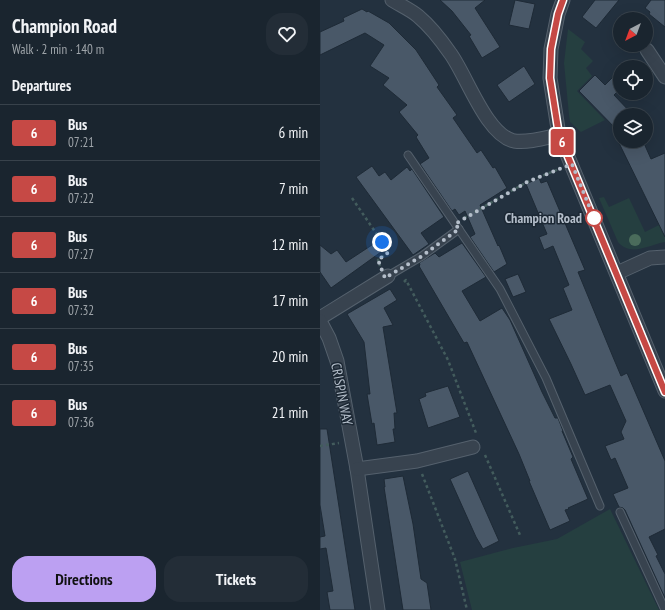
<!DOCTYPE html>
<meta charset="utf-8">
<style>
:root{--surface:#1a252f;--page:#232d37;--text:#f1f3f6;--muted:#9fa5aa;--line:#38424b;--accent:#bca0f2}
body{margin:0;font-family:"PT Sans Narrow",sans-serif;background:var(--page);color:var(--text);height:100vh;display:flex;flex-direction:column;font-size:15px;white-space:nowrap}
*{box-sizing:border-box;margin:0}
p{font-size:13px;color:var(--muted)}
.icon{flex:none;width:22px;height:22px;fill:none;stroke:currentColor;stroke-width:2;stroke-linecap:round;stroke-linejoin:round}
.map{position:relative;flex:1;overflow:hidden}
.sheet{display:flex;flex-direction:column;background:var(--surface);width:320px}
.sheet>*{flex:none}
.badge{padding:0 8px;border-radius:3px;font-size:14px;line-height:26px}
.needle{width:26px;rotate:221deg}
.controls{position:absolute;left:293px;top:12px;display:grid;gap:8px}
.controls a{display:grid;place-items:center;width:40px;height:40px;border-radius:50%;background:var(--surface);box-shadow:0 4px 16px #0002,0 0 0 1px var(--line);font-size:20px}
.you{position:absolute;width:20px;height:20px;margin:-10px;border:3px solid #fff;border-radius:50%;background:#1a73e8;box-shadow:0 0 0 6px #1a73e833}
.map>.badge{position:absolute;translate:-50% -50%;box-shadow:0 0 0 2px #fff}
h2{padding:0 12px;font-size:15px;line-height:36px}
.round{display:grid;place-items:center;flex:none;width:42px;height:42px;border-radius:16px;background:var(--page)}
.summary{display:flex;align-items:center;justify-content:space-between;height:68px;padding:0 12px}
h1{font-size:19px;font-weight:800;line-height:30px}
.action{display:flex;gap:8px;margin-top:auto;padding:8px 12px}
.action a{flex:1;height:46px;border-radius:16px;background:var(--accent);color:#111;font-size:16px;font-weight:800;line-height:46px;text-align:center}
.action a+a{background:var(--page);color:var(--text)}
ul{padding:0;list-style:none}
li{display:flex;align-items:center;gap:12px;height:56px;padding:0 12px;border-top:1px solid var(--line)}
li div{flex:1}
li b{display:block;font-size:15px}
li em{font-style:normal}
li .badge{min-width:44px;font-weight:700;text-align:center}
main{display:flex;flex:1;min-height:0}
.map>svg:first-child{display:block}
</style>
<main>
<section class="sheet">
<div class="summary"><div><h1>Champion Road</h1><p>Walk · 2 min · 140 m</p></div><a class="round"><svg class="icon" aria-label="heart" viewBox="0 0 24 24"><path d="M12 20l-8-8c-3-5 5-10 8-4 3-6 11-1 8 4z"/></svg></a></div>
<h2>Departures</h2>
<ul>
<li><span class="badge" style="background:#c64945;color:#fff">6</span><div><b>Bus</b><p>07:21</p></div><em>6 min</em></li>
<li><span class="badge" style="background:#c64945;color:#fff">6</span><div><b>Bus</b><p>07:22</p></div><em>7 min</em></li>
<li><span class="badge" style="background:#c64945;color:#fff">6</span><div><b>Bus</b><p>07:27</p></div><em>12 min</em></li>
<li><span class="badge" style="background:#c64945;color:#fff">6</span><div><b>Bus</b><p>07:32</p></div><em>17 min</em></li>
<li><span class="badge" style="background:#c64945;color:#fff">6</span><div><b>Bus</b><p>07:35</p></div><em>20 min</em></li>
<li><span class="badge" style="background:#c64945;color:#fff">6</span><div><b>Bus</b><p>07:36</p></div><em>21 min</em></li>
</ul>
<div class="action"><a>Directions</a><a>Tickets</a></div>
</section>
<div class="map">
<svg width="345" height="610" viewBox="0 0 345 610">
<rect width="100%" height="100%" fill="#23313f"/>
<g fill="#253f40">
<path d="M 248,29 L 265,42 L 261,49 L 273,61 L 266,68 L 272,76 L 257,91 L 285,120 L 261,132 L 250,122 L 249,115 L 244,63 Z"/>
<path d="M 284,197 L 289,207 L 309,198 L 325,232 L 345,222 L 345,242 C 328,245 311,257 298,242 L 279,198 Z"/>
<path d="M 290,509 L 339,610 L 152,610 L 140,562 L 193,548 L 237,539 Z"/>
</g>
<g fill="#495868" stroke="#1e2a36">
<path d="M 120,0 L 165,0 L 155,8 L 180,47 L 162,58 L 149,36 L 151,35 L 132,11 Z"/>
<path d="M 195,0 L 215,4 L 209,29 L 189,25 Z"/>
<path d="M 275,0 L 299,0 L 276,28 L 262,17 Z"/>
<path d="M 331,0 L 345,0 L 345,27 L 329,14 L 330,12 L 325,8 Z"/>
<path d="M 42,9 L 47,12 L 48,11 L 69,23 L 96,50 L 119,85 L 117,87 L 137,115 L 133,118 L 157,153 L 161,150 L 173,168 L 175,167 L 187,188 L 160,205 L 178,246 L 179,245 L 187,264 L 174,272 L 150,237 L 155,234 L 145,211 L 139,215 L 135,209 L 132,211 L 100,164 L 109,158 L 96,137 L 98,135 L 79,112 L 87,105 L 63,85 L 69,78 L 50,66 L 64,45 L 45,33 L 0,55 L 0,32 L 24,21 L 23,18 Z"/>
<path d="M 204,66 L 215,84 L 189,102 L 177,85 Z"/>
<path d="M 300,70 L 300,89 L 294,95 L 313,115 L 300,115 L 300,133 L 259,91 L 275,75 L 285,85 Z"/>
<path d="M 298,141 L 323,141 L 331,159 L 345,153 L 345,237 Z"/>
<path d="M 52,166 L 59,176 L 65,172 L 71,180 L 87,167 L 90,171 L 92,169 L 124,217 L 101,233 L 109,244 L 93,255 L 36,177 Z"/>
<path d="M 219,178 L 221,183 L 227,181 L 265,270 L 258,272 L 293,357 L 301,376 L 307,373 L 345,461 L 345,529 L 329,537 L 338,555 L 336,556 L 345,574 L 345,598 L 305,510 L 303,508 L 299,507 L 293,494 L 308,488 L 295,458 L 291,460 L 285,446 L 304,439 L 301,432 L 306,421 L 290,385 L 265,395 L 251,364 L 229,319 L 252,310 L 243,288 L 249,285 L 233,246 L 224,250 L 219,237 L 227,234 L 206,184 Z"/>
<path d="M 55,243 L 61,252 L 11,288 L 0,272 L 0,245 L 11,254 L 17,250 L 26,262 Z"/>
<path d="M 142,243 L 166,277 L 142,291 L 160,321 L 182,308 L 190,320 L 222,392 L 235,418 L 238,418 L 243,431 L 242,431 L 253,457 L 251,459 L 268,499 L 248,508 L 249,509 L 245,510 L 250,521 L 230,530 L 209,481 L 210,481 L 199,454 L 147,342 L 144,343 L 99,266 L 100,265 L 99,263 L 115,253 L 119,257 Z"/>
<path d="M 198,274 L 206,292 L 193,297 L 185,279 Z"/>
<path d="M 70,289 L 77,300 L 64,308 L 73,325 L 63,327 L 77,413 L 74,413 L 75,429 L 73,429 L 75,442 L 57,445 L 54,423 L 52,424 L 47,394 L 50,394 L 44,342 L 27,314 Z"/>
<path d="M 128,386 L 140,417 L 108,428 L 99,399 L 106,396 L 105,393 Z"/>
<path d="M 0,429 L 7,429 L 35,610 L 10,610 L 7,592 L 13,591 L 6,548 L 0,549 L 0,537 L 5,536 L 0,505 Z"/>
<path d="M 148,471 L 179,541 L 163,549 L 156,537 L 130,479 Z"/>
<path d="M 83,476 L 93,524 L 101,579 L 107,583 L 111,610 L 83,610 L 64,487 L 65,487 L 64,479 Z"/>
</g>
<g fill="none" stroke-linecap="round" stroke-linejoin="round">
<g stroke="#55616d" stroke-width="9">
<g id="lane">
<path d="M 88,155 L 180,289 L 226,378 L 280,506"/>
<path d="M 68,276 L 102,256 L 139,229"/>
<path d="M 300,512 L 345,610"/>
</g>
</g>
<g stroke="#55616d" stroke-width="15">
<g id="street">
<path d="M 72,0 C 80,5 91,10 98,16 C 110,26 121,40 130,53 C 146,74 166,135 194,141 C 208,143 225,138 239,135"/>
<path d="M 243,0 L 238,14 L 231,49 L 230,78 L 239,135 L 345,391"/>
<path d="M 327,50 L 345,77"/>
<path d="M 297,273 L 330,258 L 345,257"/>
<path d="M 0,318 L 68,276"/>
<path d="M 0,321 L 9,338 L 17,361 L 37,469 L 58,610"/>
<path d="M 37,469 L 97,461 L 153,447"/>
</g>
</g>
<g stroke="#435c5d" stroke-width="2.5" stroke-dasharray="3 3" stroke-linecap="butt">
<path d="M 32,198 L 69,252 L 58,260 L 60,266"/>
<path d="M 144,218 L 207,182 L 239,169"/>
<path d="M 84,282 L 86,280 L 128,360 L 156,433"/>
<path d="M 0,446 L 19,443"/>
<path d="M 165,455 L 200,535"/>
<path d="M 102,474 L 135,559 L 147,610"/>
</g>
<use href="#lane" stroke="#38434f" stroke-width="7"/>
<use href="#street" stroke="#38434f" stroke-width="13"/>
</g>
<circle fill="#4a6c5b" cx="315" cy="240" r="6"/>
<g fill="none" stroke-linecap="round" stroke-linejoin="round">
<g stroke="#fff" stroke-width="9">
<path id="line" d="M 243,0 L 238,14 L 231,49 L 230,78 L 239,135 L 345,392"/>
</g>
<use href="#line" stroke="#c64945" stroke-width="6"/>
<path stroke="#b4beca" stroke-width="4" stroke-dasharray="0 7.2" d="M 62,242 L 69,252 L 58,260 L 65,278 L 102,256 L 139,229 L 135,224 L 207,182 L 252,164 L 274,218"/>
</g>
<circle fill="#fff" stroke="#c64945" stroke-width="2" cx="274" cy="218" r="8"/>
<g text-anchor="middle" stroke-width="3" stroke-linejoin="round" paint-order="stroke">
<g font-size="14" font-weight="bold" fill="#b4beca" stroke="#1c2834" text-anchor="end">
<text x="262" y="223">Champion Road</text>
</g>
<g font-size="14" fill="#b4beca" stroke="#1c2834">
<text transform="translate(22 394) rotate(79)" y="5">CRISPIN WAY</text>
</g>
</g>
</svg>
<div class="controls">
<a><svg class="needle" viewBox="-14 -14 28 28"><path d="M0-13l5 13h-10z" fill="#e53935"/><path d="M0 13l5-13h-10z" fill="#9fa5aa"/></svg></a>
<a><svg class="icon" aria-label="locate" viewBox="0 0 24 24"><circle cx="12" cy="12" r="6"/><path d="M12 2v4M12 18v4M2 12h4M18 12h4"/></svg></a>
<a><svg class="icon" aria-label="layers" viewBox="0 0 24 24"><path d="M12 4l9 5-9 5-9-5zM3 14l9 5 9-5"/></svg></a>
</div>
<div class="you" style="left:62px;top:242px"></div>
<b class="badge" style="left:242px;top:142px;background:#c64945;color:#fff">6</b>
</div>
</main>
